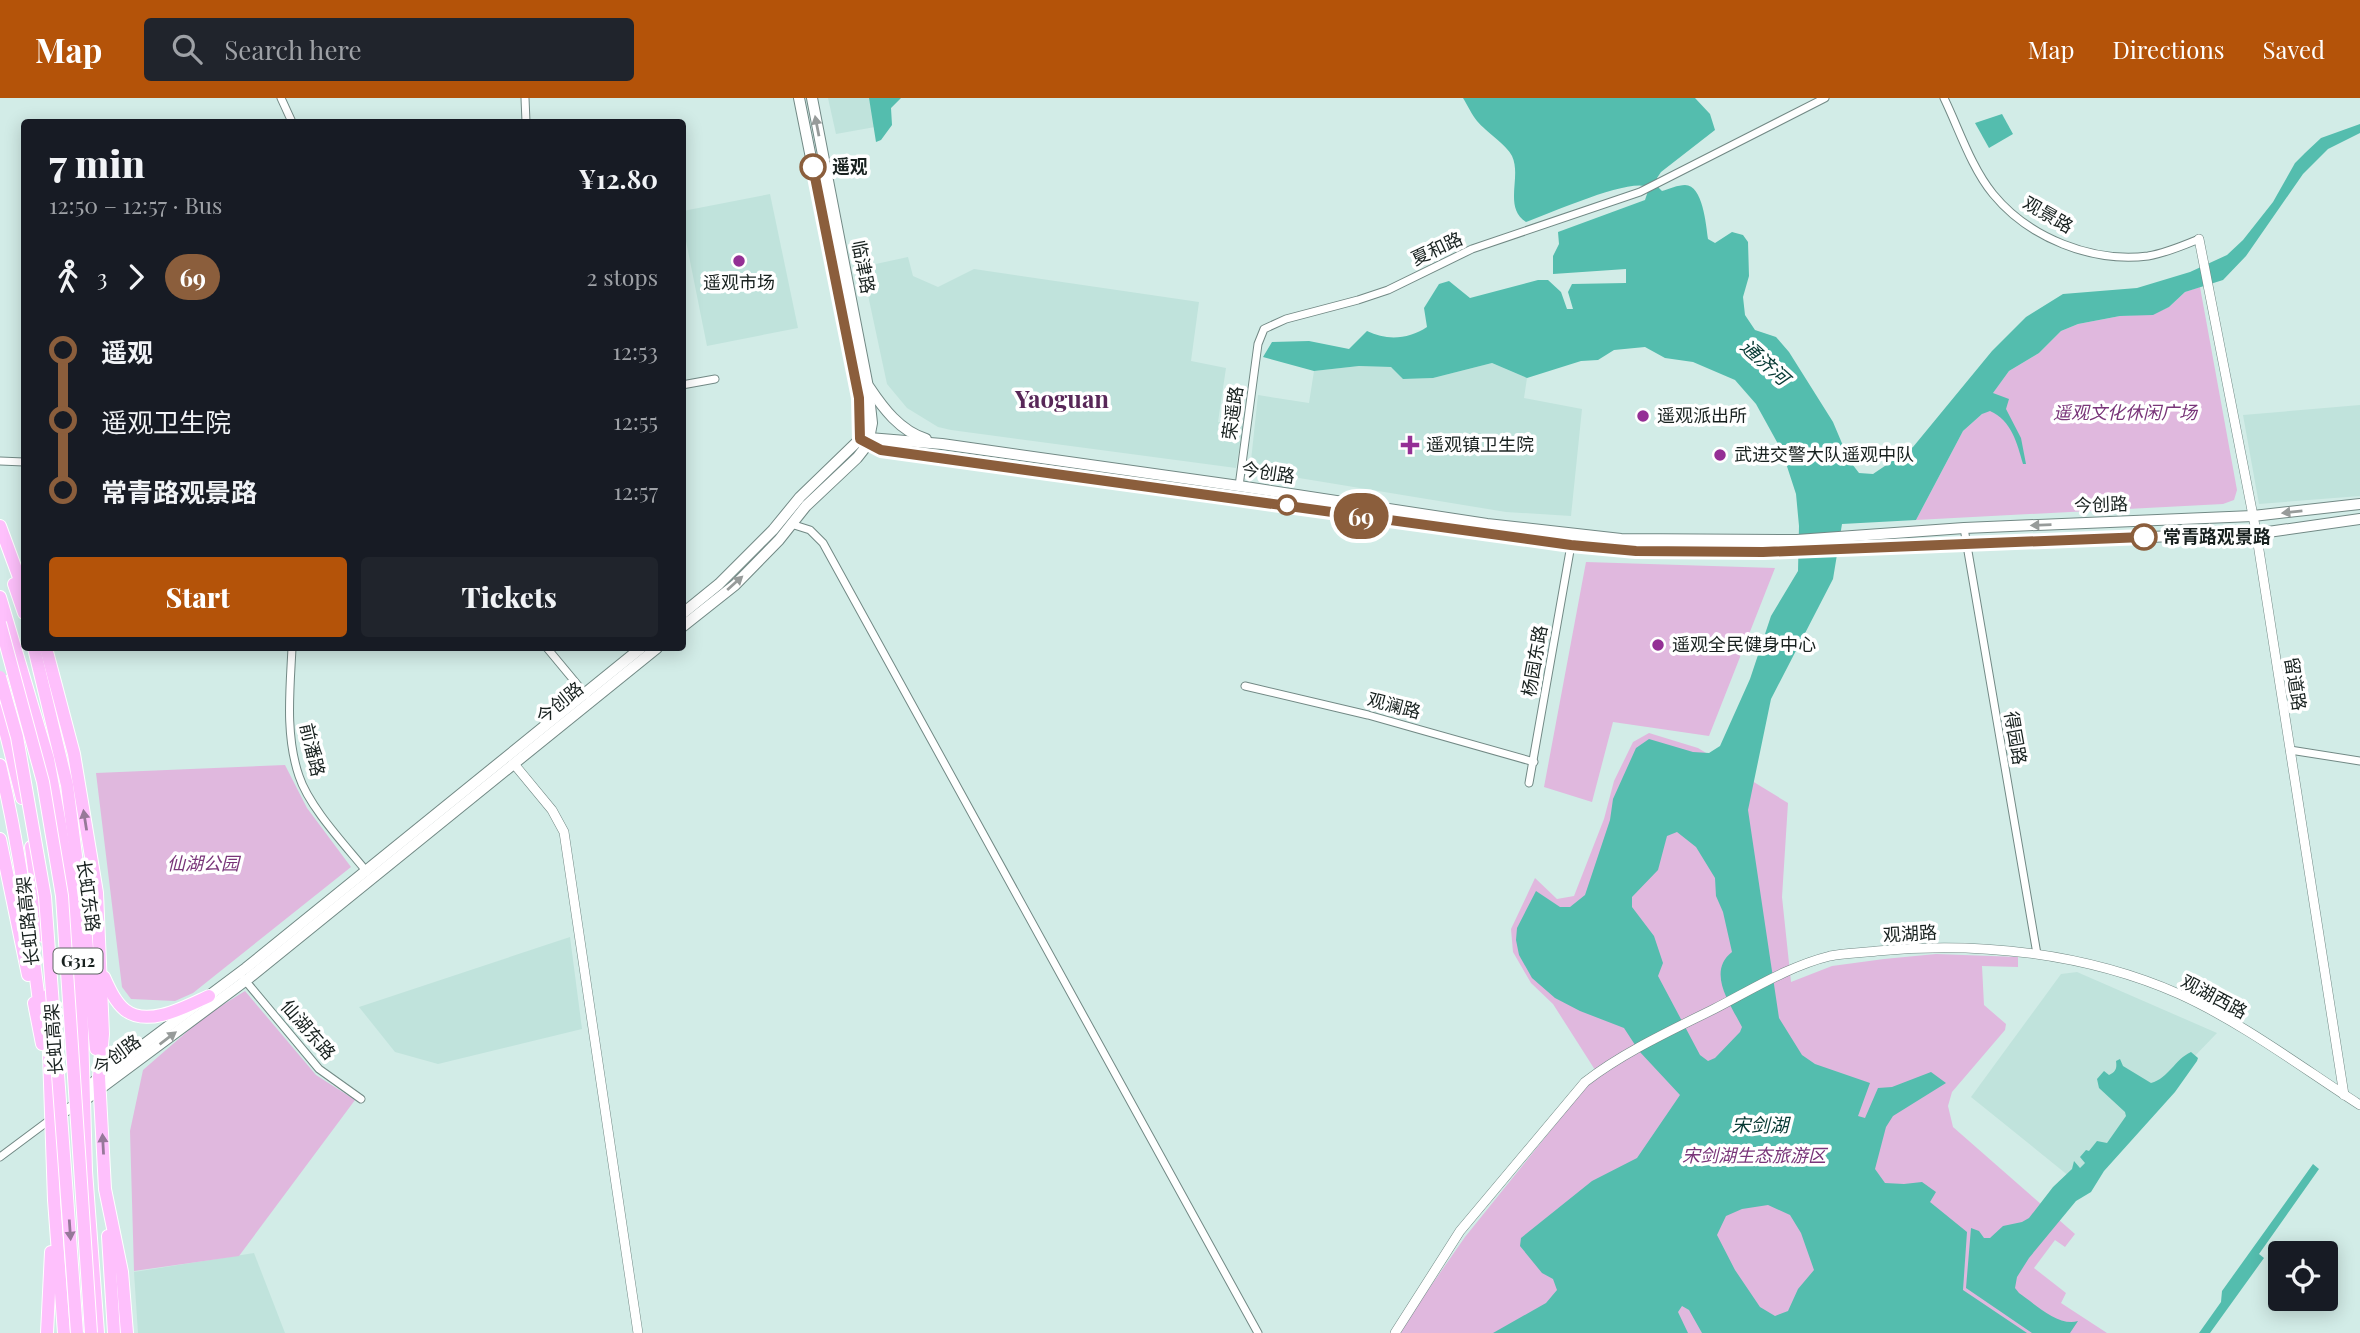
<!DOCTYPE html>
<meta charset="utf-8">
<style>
:root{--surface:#171b24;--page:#20242c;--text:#f1f3f6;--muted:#9ea1a6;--accent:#b45309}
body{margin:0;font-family:"Playfair Display","Noto Sans SC",serif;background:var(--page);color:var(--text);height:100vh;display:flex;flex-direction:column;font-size:26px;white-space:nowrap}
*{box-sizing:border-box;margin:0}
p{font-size:23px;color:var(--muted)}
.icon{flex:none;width:38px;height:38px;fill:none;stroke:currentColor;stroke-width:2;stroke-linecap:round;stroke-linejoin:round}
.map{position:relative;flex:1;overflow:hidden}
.drawer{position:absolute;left:21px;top:21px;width:665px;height:532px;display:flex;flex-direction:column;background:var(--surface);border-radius:7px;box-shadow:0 4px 18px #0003}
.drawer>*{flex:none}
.badge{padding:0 14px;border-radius:23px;font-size:24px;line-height:46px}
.tools{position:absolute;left:2268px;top:1143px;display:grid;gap:14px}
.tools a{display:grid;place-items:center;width:70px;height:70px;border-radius:7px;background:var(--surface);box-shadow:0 4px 18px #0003;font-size:35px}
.map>.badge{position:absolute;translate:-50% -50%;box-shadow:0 0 0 4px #fff}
.legs{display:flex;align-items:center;gap:10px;height:77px;padding:0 28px;font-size:23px}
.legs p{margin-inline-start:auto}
.head{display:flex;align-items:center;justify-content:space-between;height:119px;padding:0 28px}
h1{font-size:38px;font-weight:800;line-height:52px}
.action{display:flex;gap:14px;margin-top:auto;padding:14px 28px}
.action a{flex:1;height:80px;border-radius:7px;background:var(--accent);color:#fff;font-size:28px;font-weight:800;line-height:80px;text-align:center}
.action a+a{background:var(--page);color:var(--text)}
ul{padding:0 28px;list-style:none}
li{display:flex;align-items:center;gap:24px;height:70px;font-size:26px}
li i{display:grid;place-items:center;width:10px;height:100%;margin:0 9px;background:currentColor}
li i::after{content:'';width:18px;height:18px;margin:-9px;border:5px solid;border-radius:50%;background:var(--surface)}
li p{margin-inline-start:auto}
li:first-child i{background:linear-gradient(#0000 50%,currentColor 0)}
li:last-child i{background:linear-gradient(currentColor 50%,#0000 0)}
header{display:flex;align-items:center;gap:42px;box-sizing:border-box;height:98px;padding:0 35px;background:var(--accent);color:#fff}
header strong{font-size:33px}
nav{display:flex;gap:38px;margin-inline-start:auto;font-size:24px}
.search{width:490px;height:63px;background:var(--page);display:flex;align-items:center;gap:18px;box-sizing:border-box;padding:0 24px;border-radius:7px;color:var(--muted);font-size:26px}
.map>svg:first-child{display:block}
</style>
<header>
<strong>Map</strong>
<div class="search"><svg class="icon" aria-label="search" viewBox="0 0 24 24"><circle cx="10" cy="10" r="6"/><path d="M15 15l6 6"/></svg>Search here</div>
<nav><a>Map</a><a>Directions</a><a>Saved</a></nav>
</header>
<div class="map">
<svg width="2360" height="1235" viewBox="0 0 2360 1235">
<rect width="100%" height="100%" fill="#d2ece7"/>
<g fill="#c0e3dc">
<path d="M 828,0 L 869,0 L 875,29 L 836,36 Z"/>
<path d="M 770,96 L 798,230 L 707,248 L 683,128 L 683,113 Z"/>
<path d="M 908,159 L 913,178 L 938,189 L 974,171 L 1199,204 L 1191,263 L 1226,270 L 1218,324 L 1243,328 L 1236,370 L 951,332 L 938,329 L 907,310 L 887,286 L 862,169 Z"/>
<path d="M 1492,265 L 1527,280 L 1524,300 L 1582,311 L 1571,418 L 1506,414 L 1250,372 L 1258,297 L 1309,305 L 1314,273 L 1359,268 L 1391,269 L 1403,281 L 1433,280 Z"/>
<path d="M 2360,307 L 2360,398 L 2259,406 L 2243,317 Z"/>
<path d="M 570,839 L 582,931 L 438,966 L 395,954 L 359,909 Z"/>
<path d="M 2077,874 L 2217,935 L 2167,987 L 2080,1087 L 1971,999 L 2061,876 Z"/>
<path d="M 254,1155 L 285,1235 L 138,1235 L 134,1174 Z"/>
</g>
<g fill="#e0b8de">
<path d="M 2200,189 L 2237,392 L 2234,402 L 2223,406 L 1916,422 L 1963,333 L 1982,316 L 1992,296 L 2009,273 L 2039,255 L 2061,233 L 2078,226 L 2120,218 L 2153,216 L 2169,209 L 2185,194 Z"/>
<path d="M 1586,464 L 1775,470 L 1709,638 L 1613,624 L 1592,704 L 1544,689 Z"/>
<path d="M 1649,635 L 1698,650 L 1788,705 L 1782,799 L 1791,884 L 1832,868 L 1884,861 L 1936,856 L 2018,859 L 2018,869 L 1982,868 L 1984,907 L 2006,926 L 2005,932 L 1952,994 L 1948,1008 L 1953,1029 L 2075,1136 L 2065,1149 L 2055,1142 L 2034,1170 L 2066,1195 L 2061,1205 L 2107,1235 L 1398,1235 L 1465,1139 L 1597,975 L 1553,906 L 1531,885 L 1513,854 L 1511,831 L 1535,780 L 1557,801 L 1574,798 L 1604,721 L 1614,683 L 1633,644 Z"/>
<path d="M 285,667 L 307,710 L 351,769 L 193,895 L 175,903 L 131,901 L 122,889 L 96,675 Z"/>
<path d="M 245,893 L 316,977 L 355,1002 L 239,1158 L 134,1173 L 130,1033 L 143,972 L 205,918 Z"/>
</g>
<g fill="#54bdae" fill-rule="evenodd">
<path d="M 869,0 L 901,0 L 891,10 L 892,27 L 881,42 L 876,44 Z"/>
<path d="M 1463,0 L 1695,0 L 1710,16 L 1715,32 L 1661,74 L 1657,80 L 1659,90 L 1662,93 C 1669,91 1678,87 1685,87 C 1703,87 1706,127 1708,141 L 1715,145 L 1732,134 L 1743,137 L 1748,144 L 1749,178 L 1743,199 L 1745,217 L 1755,232 L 1776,239 L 1789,254 L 1833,324 L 1849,362 L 1859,375 L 1873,376 L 1913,349 L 1992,253 L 2026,219 L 2063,196 L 2137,190 L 2190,174 L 2227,157 L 2243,142 L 2273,104 L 2295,65 L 2305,55 L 2321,40 L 2360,26 L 2360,35 L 2328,51 L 2303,76 L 2246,158 L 2223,182 L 2185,194 L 2169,209 L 2153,217 L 2120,218 L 2078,226 L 2061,233 L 2039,255 L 2009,273 L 1993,295 L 2009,301 L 2006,311 L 2021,340 L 2026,366 L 2023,366 C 2017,345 2012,323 1990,313 L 1982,316 L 1963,333 L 1916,422 L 1842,426 L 1833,481 L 1771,601 L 1748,712 L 1779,920 L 1802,957 L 1815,966 L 1870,985 L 1858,1018 L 1865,1020 L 1878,990 L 1892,989 L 1931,974 L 1946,985 L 1893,1018 L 1886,1029 L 1875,1071 L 1885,1085 L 1904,1086 L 1922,1084 L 1936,1094 L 1930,1104 L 1967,1134 L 1963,1192 L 2027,1235 L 1702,1235 L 1689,1212 L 1682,1208 L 1678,1214 L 1688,1235 L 1493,1235 L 1546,1205 L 1557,1192 L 1553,1181 L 1542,1175 L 1520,1148 L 1521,1140 L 1592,1083 L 1637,1060 L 1680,997 L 1639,953 L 1624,930 L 1580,913 L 1555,900 L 1532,880 L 1519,857 L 1516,842 L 1517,830 L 1536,793 L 1560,809 L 1570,809 L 1585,797 L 1610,722 L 1613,701 L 1636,650 L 1649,641 L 1693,654 L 1709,655 L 1720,648 L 1750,581 L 1771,518 L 1798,473 L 1799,428 L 1796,396 L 1782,353 L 1756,306 L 1735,282 L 1693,264 L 1665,260 L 1645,249 L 1614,252 L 1598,262 L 1581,263 L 1527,280 L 1492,265 L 1433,280 L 1403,281 L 1391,269 L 1359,268 L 1314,273 L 1263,259 L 1272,244 L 1309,243 L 1349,251 L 1367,233 C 1387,243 1409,241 1427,229 L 1424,210 L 1439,186 L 1449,183 L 1470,200 L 1538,182 L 1548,182 L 1561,194 L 1567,211 L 1573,211 L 1568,194 L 1572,186 L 1626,185 L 1626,171 L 1553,176 L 1553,158 L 1559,146 L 1558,134 L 1645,102 L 1648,93 L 1645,88 C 1622,83 1551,115 1526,124 C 1503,109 1522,79 1512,58 C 1507,47 1486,34 1477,23 C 1472,17 1468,8 1463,0 ZM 1677,734 L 1696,749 L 1715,780 L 1716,798 L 1723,814 L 1732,854 C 1706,874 1731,907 1742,929 L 1740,934 L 1715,960 L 1708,963 L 1700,957 L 1658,878 L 1663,865 L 1654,838 L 1632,809 L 1632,799 L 1658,772 L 1667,738 ZM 1768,1107 L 1790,1117 L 1801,1135 L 1814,1172 L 1798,1191 L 1788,1213 L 1775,1218 L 1760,1209 L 1735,1172 L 1717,1137 L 1726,1118 L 1742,1111 Z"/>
<path d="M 2002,16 L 2013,36 L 1989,50 L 1975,25 Z"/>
<path d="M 2191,954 L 2198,960 L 2197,963 L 2175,994 L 2104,1073 L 2091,1094 L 2076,1103 L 2029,1160 L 2017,1179 L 2015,1190 L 2019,1195 C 2035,1206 2059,1229 2078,1223 L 2070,1235 L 2032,1235 L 1966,1190 L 1971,1130 L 1979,1133 L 1984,1140 L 1990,1140 L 2003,1128 L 2022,1124 L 2029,1120 L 2053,1089 L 2072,1071 L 2074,1063 L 2080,1070 L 2085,1065 L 2080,1059 L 2086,1052 L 2089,1053 L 2097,1043 L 2107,1045 L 2126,1018 L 2125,1014 L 2099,990 L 2097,981 L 2104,973 L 2109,977 C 2116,974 2117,970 2116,963 L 2120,961 L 2123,968 L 2151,985 C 2169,980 2175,961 2191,954 Z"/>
<path d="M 2313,1066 L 2319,1071 L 2259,1156 L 2264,1160 L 2210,1235 L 2199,1235 L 2221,1204 L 2222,1193 Z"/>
</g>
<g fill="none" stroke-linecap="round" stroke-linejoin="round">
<g stroke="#728985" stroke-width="9">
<g id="minor">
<path d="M 281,0 L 292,24"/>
<path d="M 525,0 L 526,24"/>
<path d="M 1944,0 C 1959,31 1971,69 1993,96 C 2029,140 2092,165 2148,158 C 2166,155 2182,148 2199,141"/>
<path d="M 682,287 L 715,281"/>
<path d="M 0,363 L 24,364"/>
<path d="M 1239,388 L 1258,246 L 1264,231 L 1286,221 L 1358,202 L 1388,192 L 1472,151 L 1640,94 L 1825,0"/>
<path d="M 791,426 L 810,432 L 823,445 L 1258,1235"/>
<path d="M 1964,430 L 2037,856"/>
<path d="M 292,550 C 290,592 285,637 299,678 C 309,709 346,748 367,774"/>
<path d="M 547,550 L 586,597"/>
<path d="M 1245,588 L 1368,617 L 1534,664"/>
<path d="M 2290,652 L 2360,663"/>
<path d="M 1529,685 L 1571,447"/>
<path d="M 244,881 L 319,971 L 361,1001"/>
<path d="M 0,1059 L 51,1021"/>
</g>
</g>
<g stroke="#728985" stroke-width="10">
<g id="tertiary">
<path d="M 2199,141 L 2256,433 L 2344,997"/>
<path d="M 514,666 L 552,712 L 564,734 L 638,1235"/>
<path d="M 1395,1235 L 1460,1133 L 1585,984 C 1624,954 1670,933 1714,911 C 1751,892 1789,868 1830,858 C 1845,855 1862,855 1877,853 C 1977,843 2086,855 2179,896 C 2243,925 2301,969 2360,1007"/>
</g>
</g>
<g stroke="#728985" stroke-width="12">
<g id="secondary">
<path d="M 799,0 L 859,300 L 860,341"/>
<path d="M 869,289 C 883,310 900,333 926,341"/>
<path d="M 860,341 L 881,352 L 1571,447 L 1636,453 L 1796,454 L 2268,434 L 2360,421"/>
<path d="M 682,516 L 719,486 L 773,432 L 800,399 L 860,341 L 869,340 L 942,346 L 1239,388 L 1487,426 L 1621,441 L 1797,442 L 1964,430 L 2253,418 L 2360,406"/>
<path d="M 682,529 L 735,487 L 779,442 L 806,408 L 857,360 L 868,346 L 872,325 L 868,289 L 812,0"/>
<path d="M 79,995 L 246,870 L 641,550"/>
<path d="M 54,1019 L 85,1002 L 249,880 L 657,550"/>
</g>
</g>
<g stroke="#fff" stroke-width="14">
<g id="trunk">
<path d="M 0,428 L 24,493"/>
<path d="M 14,486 L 24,515"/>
<path d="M 0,499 L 48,661 L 60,726 L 75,825 L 81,898 L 86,1073 L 98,1235"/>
<path d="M 34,550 L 67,687 L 85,828 L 96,951"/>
<path d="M 46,550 L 74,656 L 97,795 L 103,936 L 99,979 L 105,1091 L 122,1174 L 127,1235"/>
<path d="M 0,612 L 22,700"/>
<path d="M 0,667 C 19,747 30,830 40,912"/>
<path d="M 0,741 L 28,877"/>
<path d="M 31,749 L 43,838"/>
<path d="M 104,879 C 109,890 115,904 125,912 C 148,930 187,908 209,898"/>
<path d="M 47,898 L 54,1102 L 64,1235"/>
<path d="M 34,905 L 42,946"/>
<path d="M 108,1138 L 114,1235"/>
<path d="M 47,1235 L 51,1154"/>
</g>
</g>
<use href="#minor" stroke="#fff" stroke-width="7"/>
<use href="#tertiary" stroke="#fff" stroke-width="9"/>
<use href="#secondary" stroke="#fff" stroke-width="10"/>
<use href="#trunk" stroke="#fec0fc" stroke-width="12"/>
<g stroke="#fff" stroke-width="14" stroke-linecap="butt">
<g id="trunk-bridge">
<path d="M 0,525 L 43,684 L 62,798 L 91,1235"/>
<path d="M 0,579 L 17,639 L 45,799 L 77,1235"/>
</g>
</g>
<use href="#trunk-bridge" stroke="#fec0fc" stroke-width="12"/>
</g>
<defs><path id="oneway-solid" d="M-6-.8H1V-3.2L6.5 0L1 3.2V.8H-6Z" transform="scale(1.75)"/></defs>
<g fill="#979b9a">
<use href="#oneway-solid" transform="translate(817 28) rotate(-101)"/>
<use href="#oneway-solid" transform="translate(2292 414) rotate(174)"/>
<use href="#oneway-solid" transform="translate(2041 427) rotate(178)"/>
<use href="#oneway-solid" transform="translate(735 485) rotate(-42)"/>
<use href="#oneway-solid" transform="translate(168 940) rotate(-37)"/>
</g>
<g fill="#967899">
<use href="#oneway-solid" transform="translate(85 722) rotate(-99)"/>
<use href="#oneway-solid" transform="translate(103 1046) rotate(-93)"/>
<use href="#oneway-solid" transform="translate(70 1132) rotate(86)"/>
</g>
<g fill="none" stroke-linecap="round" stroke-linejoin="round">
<g stroke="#fff" stroke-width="16">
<path id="line-1" d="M 813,69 L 859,300 L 860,341 L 881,352 L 1571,447 L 1636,453 L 1763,454 L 2144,439"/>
</g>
<use href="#line-1" stroke="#8b5e3c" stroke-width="10"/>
</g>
<g fill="#fff" stroke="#8b5e3c" stroke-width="3.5">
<circle cx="813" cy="69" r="12"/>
<circle cx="1287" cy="407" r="9"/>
<circle cx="2144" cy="439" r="12"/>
</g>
<g fill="#942f95" stroke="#fff" stroke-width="2.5">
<circle cx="739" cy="163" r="7"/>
<circle cx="1643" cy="318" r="7"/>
<path d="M1406.5 336.5h7v7h7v7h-7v7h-7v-7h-7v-7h7z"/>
<circle cx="1720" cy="357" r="7"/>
<circle cx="1658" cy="547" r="7"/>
</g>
<g text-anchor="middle" stroke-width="7" stroke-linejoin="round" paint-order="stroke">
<rect fill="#fff" stroke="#5d6462" stroke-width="2" x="53.5" y="850.5" width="49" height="25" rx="5"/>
<g font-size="16" font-weight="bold" fill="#18211f">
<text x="78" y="869">G312</text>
</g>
<g font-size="18" font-weight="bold" fill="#18211f" stroke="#fff" text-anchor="start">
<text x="832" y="75">遥观</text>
<text x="2163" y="445">常青路观景路</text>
</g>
<g font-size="18" fill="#18211f" stroke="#fff">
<text transform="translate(2048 117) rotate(30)" y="6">观景路</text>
<text transform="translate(1437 151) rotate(-25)" y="6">夏和路</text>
<text transform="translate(863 169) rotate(79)" y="6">临津路</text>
<text transform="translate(1233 315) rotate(-82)" y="6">荣遥路</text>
<text transform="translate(1268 375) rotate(9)" y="6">今创路</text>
<text transform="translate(2101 407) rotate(-2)" y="6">今创路</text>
<text transform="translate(1535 563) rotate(-80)" y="6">杨园东路</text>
<text transform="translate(2295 586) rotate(81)" y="6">留道路</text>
<text transform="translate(560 605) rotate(-39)" y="6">今创路</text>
<text transform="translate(1394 608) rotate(15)" y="6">观澜路</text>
<text transform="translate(2015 640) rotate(80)" y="6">得园路</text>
<text transform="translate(312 652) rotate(77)" y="6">前潘路</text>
<text transform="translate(88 798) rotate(82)" y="6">长虹东路</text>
<text transform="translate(28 823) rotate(-96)" y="6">长虹路高架</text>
<text transform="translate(1910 836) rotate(-3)" y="6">观湖路</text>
<text transform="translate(2214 899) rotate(28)" y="6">观湖西路</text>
<text transform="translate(308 932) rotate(49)" y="6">仙湖东路</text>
<text transform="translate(54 941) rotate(-94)" y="6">长虹高架</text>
<text transform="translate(117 957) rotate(-36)" y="6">今创路</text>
</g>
<g font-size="18" fill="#18211f" stroke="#fff" text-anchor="start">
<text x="739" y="191" text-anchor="middle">遥观市场</text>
<text x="1657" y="324">遥观派出所</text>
<text x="1426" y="353">遥观镇卫生院</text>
<text x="1734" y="363">武进交警大队遥观中队</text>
<text x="1672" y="553">遥观全民健身中心</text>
</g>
<g font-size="18" font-style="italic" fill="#793579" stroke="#fff">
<text x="2125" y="321">遥观文化休闲广场</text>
<text x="203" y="772">仙湖公园</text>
<text x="1754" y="1064">宋剑湖生态旅游区</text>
</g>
<g font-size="19" font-style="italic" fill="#063933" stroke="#fff">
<text transform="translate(1765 264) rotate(42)" y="7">通济河</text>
<text x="1760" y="1034">宋剑湖</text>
</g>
<g font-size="24" font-weight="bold" fill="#582758" stroke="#fff">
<text x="1062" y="310">Yaoguan</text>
</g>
</g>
</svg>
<div class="tools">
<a><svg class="icon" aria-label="locate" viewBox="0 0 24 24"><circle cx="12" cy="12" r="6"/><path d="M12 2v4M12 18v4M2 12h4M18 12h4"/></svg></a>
</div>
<b class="badge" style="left:1361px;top:418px;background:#8b5e3c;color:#fff">69</b>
<section class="drawer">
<div class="head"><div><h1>7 min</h1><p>12:50 – 12:57 · Bus</p></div><b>¥12.80</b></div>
<div class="legs"><svg class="icon" aria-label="walk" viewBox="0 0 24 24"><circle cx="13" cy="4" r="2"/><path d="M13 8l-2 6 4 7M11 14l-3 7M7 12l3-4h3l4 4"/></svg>3<svg class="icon" aria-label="forward" viewBox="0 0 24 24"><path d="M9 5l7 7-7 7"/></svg><b class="badge" style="background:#8b5e3c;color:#fff">69</b><p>2 stops</p></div>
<ul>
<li><i style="color:#8b5e3c"></i><b>遥观</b><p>12:53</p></li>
<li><i style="color:#8b5e3c"></i><span>遥观卫生院</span><p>12:55</p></li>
<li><i style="color:#8b5e3c"></i><b>常青路观景路</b><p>12:57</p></li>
</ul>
<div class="action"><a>Start</a><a>Tickets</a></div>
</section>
</div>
